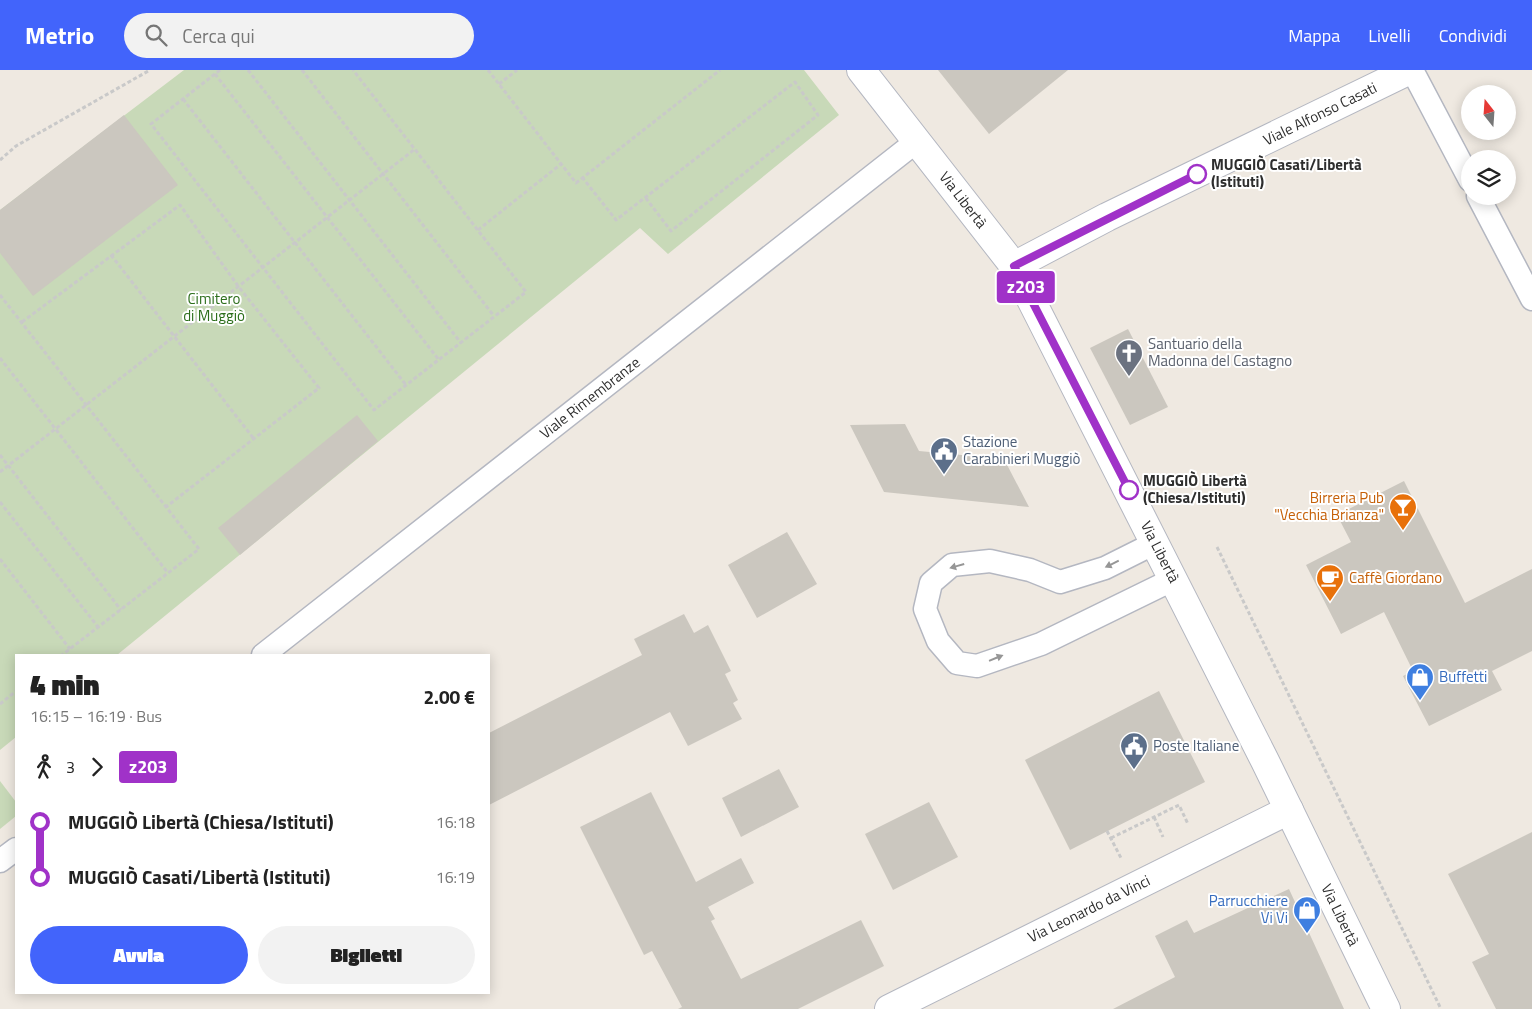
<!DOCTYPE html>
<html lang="it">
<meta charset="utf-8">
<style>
:root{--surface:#fff;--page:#f2f2f2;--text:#222;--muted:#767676;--accent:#4264fb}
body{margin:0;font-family:"Titillium Web",sans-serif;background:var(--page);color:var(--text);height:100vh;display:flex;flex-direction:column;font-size:19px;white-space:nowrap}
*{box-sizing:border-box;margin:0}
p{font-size:16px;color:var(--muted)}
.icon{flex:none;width:28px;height:28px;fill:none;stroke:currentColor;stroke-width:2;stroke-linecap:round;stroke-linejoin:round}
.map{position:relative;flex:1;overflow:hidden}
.panel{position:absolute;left:15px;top:584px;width:475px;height:340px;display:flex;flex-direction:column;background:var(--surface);border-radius:0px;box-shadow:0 2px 12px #0003}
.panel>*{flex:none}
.badge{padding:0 10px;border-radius:4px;font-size:18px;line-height:32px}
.needle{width:32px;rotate:343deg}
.buttons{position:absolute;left:1461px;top:15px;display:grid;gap:10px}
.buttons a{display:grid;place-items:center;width:55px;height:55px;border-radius:50%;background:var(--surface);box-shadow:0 2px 12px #0003;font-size:25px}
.map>.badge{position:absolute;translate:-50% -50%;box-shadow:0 0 0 2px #fff}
.legs{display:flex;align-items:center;gap:8px;height:55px;padding:0 15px;font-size:16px}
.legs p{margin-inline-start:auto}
.summary{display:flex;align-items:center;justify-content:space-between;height:85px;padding:0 15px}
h1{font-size:28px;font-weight:800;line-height:38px}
.action{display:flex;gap:10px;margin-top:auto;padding:10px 15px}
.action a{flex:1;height:58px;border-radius:30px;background:var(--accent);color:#fff;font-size:20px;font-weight:800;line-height:58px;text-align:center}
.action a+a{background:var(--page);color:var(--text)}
ul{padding:0 15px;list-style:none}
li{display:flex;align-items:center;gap:18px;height:55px;font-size:19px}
li i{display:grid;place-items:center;width:8px;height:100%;margin:0 6px;background:currentColor}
li i::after{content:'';width:12px;height:12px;margin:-6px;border:4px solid;border-radius:50%;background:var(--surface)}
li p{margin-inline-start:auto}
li:first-child i{background:linear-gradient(#0000 50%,currentColor 0)}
li:last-child i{background:linear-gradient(currentColor 50%,#0000 0)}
header{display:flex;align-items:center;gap:30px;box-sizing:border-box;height:70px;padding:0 25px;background:var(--accent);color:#fff}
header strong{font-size:24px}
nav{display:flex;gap:28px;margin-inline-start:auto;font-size:18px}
.search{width:350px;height:45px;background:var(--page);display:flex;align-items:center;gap:12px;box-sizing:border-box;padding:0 18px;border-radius:28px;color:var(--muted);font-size:19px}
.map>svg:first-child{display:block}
</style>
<header>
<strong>Metrio</strong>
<div class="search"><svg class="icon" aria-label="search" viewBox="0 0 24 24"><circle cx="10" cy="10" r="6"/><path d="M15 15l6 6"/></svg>Cerca qui</div>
<nav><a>Mappa</a><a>Livelli</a><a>Condividi</a></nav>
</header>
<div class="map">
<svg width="1532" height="939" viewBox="0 0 1532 939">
<rect width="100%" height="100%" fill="#efe9e1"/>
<g fill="#c8d9b8">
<path d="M 184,0 L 804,0 L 839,45 L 668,184 L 640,158 L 117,585 L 16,585 L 16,667 L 0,680 L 0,140 Z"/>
<path d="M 0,711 L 16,732 L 16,746 L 0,759 Z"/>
</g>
<g fill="#cbc7bf">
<path d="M 938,0 L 1068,0 L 989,64 Z"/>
<path d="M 124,45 L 178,115 L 33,226 L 0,183 L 0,140 Z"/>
<path d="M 1128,259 L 1168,337 L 1130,355 L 1090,278 Z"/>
<path d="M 357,345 L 378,371 L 240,485 L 218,458 Z"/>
<path d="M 905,354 L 919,381 L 1004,389 L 1029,437 L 884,422 L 850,355 Z"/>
<path d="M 1404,411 L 1465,533 L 1532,499 L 1532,581 L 1492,601 L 1502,620 L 1429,656 L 1403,606 L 1413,601 L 1384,542 L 1341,564 L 1306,495 L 1351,472 L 1337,445 Z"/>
<path d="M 787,462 L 817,514 L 757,548 L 728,495 Z"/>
<path d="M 684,544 L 694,563 L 708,555 L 731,601 L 725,604 L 738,630 L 733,633 L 742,649 L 688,676 L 670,642 L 489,735 L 489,663 L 642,585 L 634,569 Z"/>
<path d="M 1159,621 L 1205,712 L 1070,780 L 1025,690 Z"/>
<path d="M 779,699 L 799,737 L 741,767 L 722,728 Z"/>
<path d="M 651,722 L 696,812 L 741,788 L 754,813 L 708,837 L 715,849 L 711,851 L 741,909 L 861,850 L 884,896 L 798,939 L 678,939 L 682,937 L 652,881 L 644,885 L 580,757 Z"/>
<path d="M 929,732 L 958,787 L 893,820 L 865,764 Z"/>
<path d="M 1532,762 L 1532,939 L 1496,939 L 1472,892 L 1489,884 L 1448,804 Z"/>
<path d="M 1289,819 L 1344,939 L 1113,939 L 1175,907 L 1155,866 L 1187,850 L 1194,863 Z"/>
</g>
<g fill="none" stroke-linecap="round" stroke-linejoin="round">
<g stroke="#b4b7c1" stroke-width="25">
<g id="service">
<path d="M 1412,0 L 1470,110"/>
<path d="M 1478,126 L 1532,229"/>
<path d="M 1155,473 L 1105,498 L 1060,512 L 1030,500 L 990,491 L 952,495 L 931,513 L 925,539 L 938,571 L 957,593 L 977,596 L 1041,574 L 1174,509"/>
<path d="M 263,585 L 917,71"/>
<path d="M 0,791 L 16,779"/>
</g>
</g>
<g stroke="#b4b7c1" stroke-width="30">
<g id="minor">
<path d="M 1014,196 L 1107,147 L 1410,0"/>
<path d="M 889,939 L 1289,740"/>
</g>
</g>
<g stroke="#b4b7c1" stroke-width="30">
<path id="tertiary" d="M 861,0 L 1014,196 L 1265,691 L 1386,939"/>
</g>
<g stroke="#c9c9c9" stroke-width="3" stroke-dasharray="4 2.5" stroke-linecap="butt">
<path d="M 220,0 L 151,54 L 374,340 L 526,222 L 353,0"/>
<path d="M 248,0 L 461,273"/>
<path d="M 302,0 L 494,246"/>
<path d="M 488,0 L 576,113 L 720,0"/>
<path d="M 215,4 L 439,290"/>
<path d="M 499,14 L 517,0"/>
<path d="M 183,29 L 406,315"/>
<path d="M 0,90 L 16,76 L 150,0"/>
<path d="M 582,107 L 616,150 L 795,12 L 818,45 L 671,161 L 645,127"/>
<path d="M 478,160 L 561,94"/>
<path d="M 111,185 L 254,369"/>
<path d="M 0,225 L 199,479 L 62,585"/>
<path d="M 22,252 L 180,135 L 238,216 L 319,318 L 166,437"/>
<path d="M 0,288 L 168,503"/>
<path d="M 0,385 L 121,540"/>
<path d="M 0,402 L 415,79"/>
<path d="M 0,432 L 98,557"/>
<path d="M 1217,477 L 1441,939"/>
<path d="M 0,489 L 70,579"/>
<path d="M 0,634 L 16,621"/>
<path d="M 1154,747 L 1163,767"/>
<path d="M 1107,761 L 1121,788"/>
<path d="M 1111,768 L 1179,735 L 1188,754"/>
</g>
<use href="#service" stroke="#fff" stroke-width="22"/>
<use href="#minor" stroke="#fff" stroke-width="28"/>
<use href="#tertiary" stroke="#fff" stroke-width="28"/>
</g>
<defs><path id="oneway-solid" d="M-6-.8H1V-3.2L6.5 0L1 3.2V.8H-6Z" transform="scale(1.25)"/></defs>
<g fill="#969696">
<use href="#oneway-solid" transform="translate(1112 494) rotate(154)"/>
<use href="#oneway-solid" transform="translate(957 496) rotate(164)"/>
<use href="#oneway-solid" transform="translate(996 588) rotate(-22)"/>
</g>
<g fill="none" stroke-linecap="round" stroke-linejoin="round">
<g stroke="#fff" stroke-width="11">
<path id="line-1" d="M 1129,420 L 1014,196 L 1197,104"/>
</g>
<use href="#line-1" stroke="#a032c8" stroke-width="8"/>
</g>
<defs>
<g id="church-pin" transform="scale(1.4375)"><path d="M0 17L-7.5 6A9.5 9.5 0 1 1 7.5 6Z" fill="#6b7280" stroke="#fff"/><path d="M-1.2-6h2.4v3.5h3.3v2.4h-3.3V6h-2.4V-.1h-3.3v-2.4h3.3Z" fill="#fff"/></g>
<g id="civic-pin" transform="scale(1.4375)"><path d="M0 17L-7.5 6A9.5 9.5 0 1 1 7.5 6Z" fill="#5c6f8a" stroke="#fff"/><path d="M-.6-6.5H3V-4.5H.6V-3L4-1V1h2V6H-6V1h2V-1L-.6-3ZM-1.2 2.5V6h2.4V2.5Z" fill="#fff"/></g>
<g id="bar-pin" transform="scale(1.4375)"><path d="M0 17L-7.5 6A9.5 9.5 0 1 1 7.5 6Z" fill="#e8710a" stroke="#fff"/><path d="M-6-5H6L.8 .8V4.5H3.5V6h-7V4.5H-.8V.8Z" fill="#fff"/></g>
<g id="cafe-pin" transform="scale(1.4375)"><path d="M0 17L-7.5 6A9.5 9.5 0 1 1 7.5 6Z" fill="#e8710a" stroke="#fff"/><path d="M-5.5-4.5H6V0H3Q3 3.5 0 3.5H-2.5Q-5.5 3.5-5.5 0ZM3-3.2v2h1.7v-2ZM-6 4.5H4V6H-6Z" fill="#fff"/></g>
<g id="shop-pin" transform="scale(1.4375)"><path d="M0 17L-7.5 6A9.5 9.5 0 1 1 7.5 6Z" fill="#3f7fe0" stroke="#fff"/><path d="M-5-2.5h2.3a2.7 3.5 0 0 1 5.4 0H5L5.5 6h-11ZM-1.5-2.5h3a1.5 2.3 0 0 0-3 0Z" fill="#fff"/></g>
</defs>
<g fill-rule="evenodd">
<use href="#church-pin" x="1129" y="283"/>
<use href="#civic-pin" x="944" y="381"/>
<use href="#bar-pin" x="1403" y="437"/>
<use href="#cafe-pin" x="1330" y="508"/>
<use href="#shop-pin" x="1420" y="607"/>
<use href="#civic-pin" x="1134" y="676"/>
<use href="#shop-pin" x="1307" y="840"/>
</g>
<g fill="#fff" stroke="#a032c8" stroke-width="2.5">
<circle cx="1197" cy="104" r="9"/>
<circle cx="1129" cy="420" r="9"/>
</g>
<g text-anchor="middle" stroke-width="4" stroke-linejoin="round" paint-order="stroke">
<g font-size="15" fill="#2e2e2e" stroke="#fff">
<text transform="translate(1320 44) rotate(-26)" y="5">Viale Alfonso Casati</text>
<text transform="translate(963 130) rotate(52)" y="5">Via Libertà</text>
<text transform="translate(590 328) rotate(-38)" y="5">Viale Rimembranze</text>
<text transform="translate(1160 482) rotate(63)" y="5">Via Libertà</text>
<text transform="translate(1089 839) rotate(-26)" y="5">Via Leonardo da Vinci</text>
<text transform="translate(1340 845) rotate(64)" y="5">Via Libertà</text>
</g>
<g font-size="15" font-weight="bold" fill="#2e2e2e" stroke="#fff" text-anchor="start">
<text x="1211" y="100">MUGGIÒ Casati/Libertà<tspan x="1211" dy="17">(Istituti)</tspan></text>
<text x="1143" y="416">MUGGIÒ Libertà<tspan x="1143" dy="17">(Chiesa/Istituti)</tspan></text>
</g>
<g font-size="15" fill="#2c6e1b" stroke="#fff">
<text x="214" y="234">Cimitero<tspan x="214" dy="17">di Muggiò</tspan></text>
</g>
<g font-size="15" fill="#5b616d" stroke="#fff" text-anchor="start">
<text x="1148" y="279">Santuario della<tspan x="1148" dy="17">Madonna del Castagno</tspan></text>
</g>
<g font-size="15" fill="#4e5e75" stroke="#fff" text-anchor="start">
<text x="963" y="377">Stazione<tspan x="963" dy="17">Carabinieri Muggiò</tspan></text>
<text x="1153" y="681">Poste Italiane</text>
</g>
<g font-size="15" fill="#c56008" stroke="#fff" text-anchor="end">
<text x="1384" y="433">Birreria Pub<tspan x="1384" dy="17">"Vecchia Brianza"</tspan></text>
<text x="1349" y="513" text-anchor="start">Caffè Giordano</text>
</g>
<g font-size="15" fill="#366cbe" stroke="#fff" text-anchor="start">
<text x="1439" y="612">Buffetti</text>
<text x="1288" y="836" text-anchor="end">Parrucchiere<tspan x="1288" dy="17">Vi Vi</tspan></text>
</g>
</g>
</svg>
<div class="buttons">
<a><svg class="needle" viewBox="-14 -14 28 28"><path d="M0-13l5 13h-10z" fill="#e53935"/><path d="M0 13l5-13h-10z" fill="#767676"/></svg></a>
<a><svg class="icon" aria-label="layers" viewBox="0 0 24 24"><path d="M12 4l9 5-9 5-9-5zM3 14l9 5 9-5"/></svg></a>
</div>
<b class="badge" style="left:1026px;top:217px;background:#a032c8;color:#fff">z203</b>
<section class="panel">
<div class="summary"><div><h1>4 min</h1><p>16:15 – 16:19 · Bus</p></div><b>2.00 €</b></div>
<div class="legs"><svg class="icon" aria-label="walk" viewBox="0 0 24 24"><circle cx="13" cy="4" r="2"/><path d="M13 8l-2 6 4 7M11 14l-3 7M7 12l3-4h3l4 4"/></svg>3<svg class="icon" aria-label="forward" viewBox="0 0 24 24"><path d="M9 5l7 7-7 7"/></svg><b class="badge" style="background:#a032c8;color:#fff">z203</b></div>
<ul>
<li><i style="color:#a032c8"></i><b>MUGGIÒ Libertà (Chiesa/Istituti)</b><p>16:18</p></li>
<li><i style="color:#a032c8"></i><b>MUGGIÒ Casati/Libertà (Istituti)</b><p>16:19</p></li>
</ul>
<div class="action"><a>Avvia</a><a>Biglietti</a></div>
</section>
</div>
